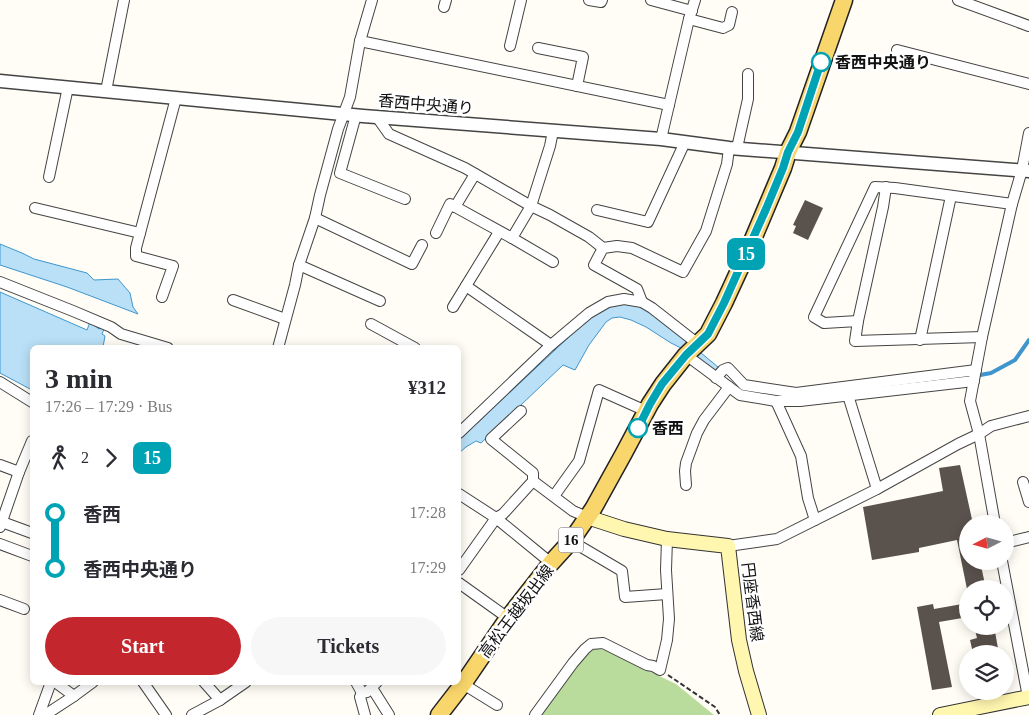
<!DOCTYPE html>
<meta charset="utf-8">
<style>
:root{--surface:#fff;--page:#f7f7f7;--text:#2b2b33;--muted:#7c7c81;--accent:#c4262e}
body{margin:0;font-family:"Times New Roman","Noto Sans JP",serif;background:var(--page);color:var(--text);height:100vh;display:flex;flex-direction:column;font-size:19px;white-space:nowrap}
*{box-sizing:border-box;margin:0}
p{font-size:16px;color:var(--muted)}
.icon{flex:none;width:28px;height:28px;fill:none;stroke:currentColor;stroke-width:2;stroke-linecap:round;stroke-linejoin:round}
.map{position:relative;flex:1;overflow:hidden}
.sheet{position:absolute;left:30px;top:345px;width:431px;height:340px;display:flex;flex-direction:column;background:var(--surface);border-radius:8px;box-shadow:0 2px 12px #0003}
.sheet>*{flex:none}
.badge{padding:0 10px;border-radius:8px;font-size:18px;line-height:32px}
.needle{width:32px;rotate:264deg}
.controls{position:absolute;left:959px;top:515px;display:grid;gap:10px}
.controls a{display:grid;place-items:center;width:55px;height:55px;border-radius:50%;background:var(--surface);box-shadow:0 2px 12px #0003;font-size:25px}
.map>.badge{position:absolute;translate:-50% -50%;box-shadow:0 0 0 2px #fff}
.legs{display:flex;align-items:center;gap:8px;height:55px;padding:0 15px;font-size:16px}
.legs p{margin-inline-start:auto}
.head{display:flex;align-items:center;justify-content:space-between;height:85px;padding:0 15px}
h1{font-size:28px;font-weight:700;line-height:38px}
.primary-button{display:flex;gap:10px;margin-top:auto;padding:10px 15px}
.primary-button a{flex:1;height:58px;border-radius:30px;background:var(--accent);color:#fff;font-size:20px;font-weight:700;line-height:58px;text-align:center}
.primary-button a+a{background:var(--page);color:var(--text)}
ul{padding:0 15px;list-style:none}
li{display:flex;align-items:center;gap:18px;height:55px;font-size:19px}
li i{display:grid;place-items:center;width:8px;height:100%;margin:0 6px;background:currentColor}
li i::after{content:'';width:12px;height:12px;margin:-6px;border:4px solid;border-radius:50%;background:var(--surface)}
li p{margin-inline-start:auto}
li:first-child i{background:linear-gradient(#0000 50%,currentColor 0)}
li:last-child i{background:linear-gradient(currentColor 50%,#0000 0)}
.map>svg:first-child{display:block}
</style>
<div class="map">
<svg width="1029" height="715" viewBox="0 0 1029 715">
<rect width="100%" height="100%" fill="#fffdf5"/>
<path fill="#b9dc9c" d="M 591,648 L 605,650 L 676,684 L 714,715 L 541,715 Z"/>
<g fill="#b9e0f7" stroke="#3f96cf">
<path d="M 0,244 L 22,253 L 34,259 L 87,273 L 94,280 L 118,279 L 130,293 L 133,307 L 138,314 L 67,287 L 0,265 Z"/>
<path d="M 0,292 L 87,330 L 90,322 L 99,329 L 101,328 L 104,329 L 102,334 L 105,336 L 103,347 L 32,348 L 32,390 L 0,373 Z"/>
<path d="M 629,304 L 640,306 L 653,313 L 718,367 L 713,373 L 681,348 L 671,343 L 646,327 L 631,320 L 620,317 L 612,318 L 606,322 L 589,345 L 575,370 L 563,365 L 481,443 L 476,441 L 466,447 L 459,453 L 459,440 L 587,320 C 601,309 611,305 629,304 Z"/>
</g>
<g fill="none" stroke-linecap="round" stroke-linejoin="round">
<g stroke="#3f96cf" stroke-width="4">
<path d="M 975,376 L 991,373 L 1015,360 L 1029,340"/>
<path d="M 742,389 L 776,396 L 787,396"/>
</g>
</g>
<g fill="#5a524d">
<path d="M 805,200 L 823,208 L 808,240 L 793,233 L 796,226 L 793,225 Z"/>
<path d="M 960,465 L 973,524 L 968,524 L 968,561 L 980,561 L 986,589 L 967,589 L 957,540 L 919,548 L 919,552 L 872,560 L 863,507 L 943,491 L 939,468 Z"/>
<path d="M 968,603 L 968,617 L 939,622 L 952,687 L 932,690 L 917,607 L 933,604 L 934,609 Z"/>
<path d="M 974,626 L 994,626 L 999,654 L 980,654 L 980,652 L 973,653 L 970,640 L 977,638 Z"/>
</g>
<g fill="none" stroke-linecap="round" stroke-linejoin="round">
<g stroke="#444" stroke-width="12">
<g id="minor">
<path d="M 589,0 L 601,2 L 602,0"/>
<path d="M 651,0 L 692,11"/>
<path d="M 958,0 L 1029,26"/>
<path d="M 444,7 L 446,0"/>
<path d="M 689,19 L 723,28 L 729,25 L 732,12"/>
<path d="M 360,41 L 669,105"/>
<path d="M 510,46 L 521,0"/>
<path d="M 538,48 L 583,57 L 577,86"/>
<path d="M 897,50 L 1029,84"/>
<path d="M 106,91 L 124,0"/>
<path d="M 356,115 L 340,173 L 405,199"/>
<path d="M 377,117 L 389,134 L 465,168 L 531,206 L 550,215 L 589,237 L 603,248"/>
<path d="M 553,131 L 550,146 L 531,206 L 512,238 L 553,262"/>
<path d="M 661,139 L 689,19 L 695,0"/>
<path d="M 737,148 L 748,99 L 748,74"/>
<path d="M 49,177 L 68,87"/>
<path d="M 455,207 L 475,174"/>
<path d="M 35,208 L 140,233"/>
<path d="M 597,210 L 648,222 L 685,142"/>
<path d="M 315,218 L 412,264 L 422,245"/>
<path d="M 436,233 L 450,204 L 512,238"/>
<path d="M 299,265 L 380,301"/>
<path d="M 0,282 L 73,311 L 111,327 L 121,334 L 168,348"/>
<path d="M 466,286 L 551,345"/>
<path d="M 162,297 L 173,266 L 136,256 L 136,248 L 176,98"/>
<path d="M 233,300 L 285,319"/>
<path d="M 642,302 L 637,289 L 594,265 L 603,248 L 617,246 L 632,248 L 683,272 L 706,231 L 727,164 L 729,148"/>
<path d="M 453,307 L 499,232"/>
<path d="M 858,321 L 883,207 L 886,187"/>
<path d="M 371,324 L 415,348"/>
<path d="M 982,337 L 855,341 L 858,321 L 824,323 L 814,317 L 875,187 L 895,188 L 1012,204"/>
<path d="M 920,340 L 951,196"/>
<path d="M 278,348 L 295,285 L 299,265 L 315,218 L 320,195 L 338,129 L 350,97 L 360,41 L 372,0"/>
<path d="M 686,355 L 740,395 L 776,401 L 800,401 L 974,381"/>
<path d="M 716,378 L 723,370 L 728,368 L 744,385 L 796,393 L 976,370"/>
<path d="M 0,382 L 32,402"/>
<path d="M 847,392 L 877,489"/>
<path d="M 776,401 L 801,456 L 808,498 L 815,520"/>
<path d="M 521,411 L 491,439 L 533,473 L 533,481"/>
<path d="M 459,433 L 551,345 L 589,313 L 608,302 L 624,299 L 642,302 L 652,308 L 698,344"/>
<path d="M 0,465 L 19,472"/>
<path d="M 1023,482 L 1029,502"/>
<path d="M 686,485 L 685,471 L 686,463 L 697,433 L 704,420 L 729,387"/>
<path d="M 459,494 L 496,518 L 503,514 L 533,481 L 573,511 L 587,517"/>
<path d="M 554,496 L 579,461 L 599,390 L 646,411"/>
<path d="M 2,522 L 32,533"/>
<path d="M 995,524 L 979,434 L 970,401 L 982,337 L 1012,204 L 1022,170 L 1029,133"/>
<path d="M 0,527 L 19,472 L 32,441"/>
<path d="M 571,541 L 622,571 L 625,597 L 667,594"/>
<path d="M 1005,543 L 1029,537"/>
<path d="M 0,544 L 32,556"/>
<path d="M 728,546 L 777,539 L 877,489 L 958,444 L 979,434 L 991,426 L 1029,416"/>
<path d="M 1002,561 L 1028,697"/>
<path d="M 459,570 L 496,518 L 551,563"/>
<path d="M 459,583 L 508,618"/>
<path d="M 0,600 L 24,609"/>
<path d="M 55,682 L 74,696"/>
<path d="M 143,682 L 166,715"/>
<path d="M 204,682 L 220,700"/>
<path d="M 356,682 L 362,693 L 367,692 L 377,682"/>
<path d="M 463,684 L 497,705"/>
<path d="M 372,688 L 389,715"/>
<path d="M 362,693 L 360,697 L 365,715"/>
<path d="M 39,715 L 51,682"/>
<path d="M 45,715 L 74,696 L 93,682"/>
<path d="M 192,715 L 220,700 L 246,682"/>
<path d="M 535,715 L 573,663 L 585,649 L 591,644 L 603,643 L 647,665 L 653,666 L 660,670 L 667,640 L 669,619 L 666,570 L 667,539"/>
</g>
</g>
<g stroke="#444" stroke-width="15">
<path id="tertiary" d="M 0,81 L 363,116 L 661,139 L 729,148 L 1029,171"/>
</g>
<g stroke="#333" stroke-width="16">
<g id="secondary">
<path d="M 587,517 L 624,529 L 667,539 L 728,546 L 739,640 L 746,671 L 759,715"/>
<path d="M 940,715 L 1029,697"/>
</g>
</g>
<g stroke="#222" stroke-width="19">
<path id="primary" d="M 439,715 L 463,684 L 508,618 L 551,563 L 571,541 L 593,509 L 624,453 L 650,404 L 663,384 L 686,355 L 708,334 L 724,303 L 748,251 L 783,168 L 788,152 L 798,132 L 844,0"/>
</g>
<path stroke="#333" stroke-width="2" stroke-dasharray="5 2.5" stroke-linecap="butt" d="M 668,675 L 715,707 L 720,715"/>
<use href="#minor" stroke="#fff" stroke-width="10"/>
<use href="#tertiary" stroke="#fff" stroke-width="12"/>
<use href="#secondary" stroke="#fff6b0" stroke-width="14"/>
<use href="#primary" stroke="#f9d66b" stroke-width="16"/>
</g>
<g fill="none" stroke-linecap="round" stroke-linejoin="round">
<g stroke="#fff" stroke-width="11">
<path id="line-1" d="M 638,428 L 650,404 L 662,384 L 686,355 L 708,334 L 724,303 L 766,209 L 783,168 L 788,152 L 798,132 L 821,62"/>
</g>
<use href="#line-1" stroke="#00a3b4" stroke-width="8"/>
</g>
<g fill="#fff" stroke="#00a3b4" stroke-width="2.5">
<circle cx="821" cy="62" r="9"/>
<circle cx="638" cy="428" r="9"/>
</g>
<g text-anchor="middle" stroke-width="5" stroke-linejoin="round" paint-order="stroke">
<rect fill="#fff" stroke="#585858" stroke-width="1" x="558.5" y="527.5" width="25" height="25" rx="4"/>
<g font-size="15" font-weight="bold" fill="#111">
<text x="571" y="545">16</text>
</g>
<g font-size="16" font-weight="bold" fill="#111" stroke="#fff" text-anchor="start">
<text x="835" y="68">香西中央通り</text>
<text x="652" y="434">香西</text>
</g>
<g font-size="16" fill="#111" stroke="#fff">
<text transform="translate(426 104) rotate(5)" y="6">香西中央通り</text>
<text transform="translate(753 602) rotate(83)" y="6">円座香西線</text>
<text transform="translate(516 611) rotate(-53)" y="6">高松王越坂出線</text>
</g>
</g>
</svg>
<div class="controls">
<a><svg class="needle" viewBox="-14 -14 28 28"><path d="M0-13l5 13h-10z" fill="#e53935"/><path d="M0 13l5-13h-10z" fill="#7c7c81"/></svg></a>
<a><svg class="icon" aria-label="locate" viewBox="0 0 24 24"><circle cx="12" cy="12" r="6"/><path d="M12 2v4M12 18v4M2 12h4M18 12h4"/></svg></a>
<a><svg class="icon" aria-label="layers" viewBox="0 0 24 24"><path d="M12 4l9 5-9 5-9-5zM3 14l9 5 9-5"/></svg></a>
</div>
<b class="badge" style="left:746px;top:254px;background:#00a3b4;color:#fff">15</b>
<section class="sheet">
<div class="head"><div><h1>3 min</h1><p>17:26 – 17:29 · Bus</p></div><b>¥312</b></div>
<div class="legs"><svg class="icon" aria-label="walk" viewBox="0 0 24 24"><circle cx="13" cy="4" r="2"/><path d="M13 8l-2 6 4 7M11 14l-3 7M7 12l3-4h3l4 4"/></svg>2<svg class="icon" aria-label="forward" viewBox="0 0 24 24"><path d="M9 5l7 7-7 7"/></svg><b class="badge" style="background:#00a3b4;color:#fff">15</b></div>
<ul>
<li><i style="color:#00a3b4"></i><b>香西</b><p>17:28</p></li>
<li><i style="color:#00a3b4"></i><b>香西中央通り</b><p>17:29</p></li>
</ul>
<div class="primary-button"><a>Start</a><a>Tickets</a></div>
</section>
</div>
